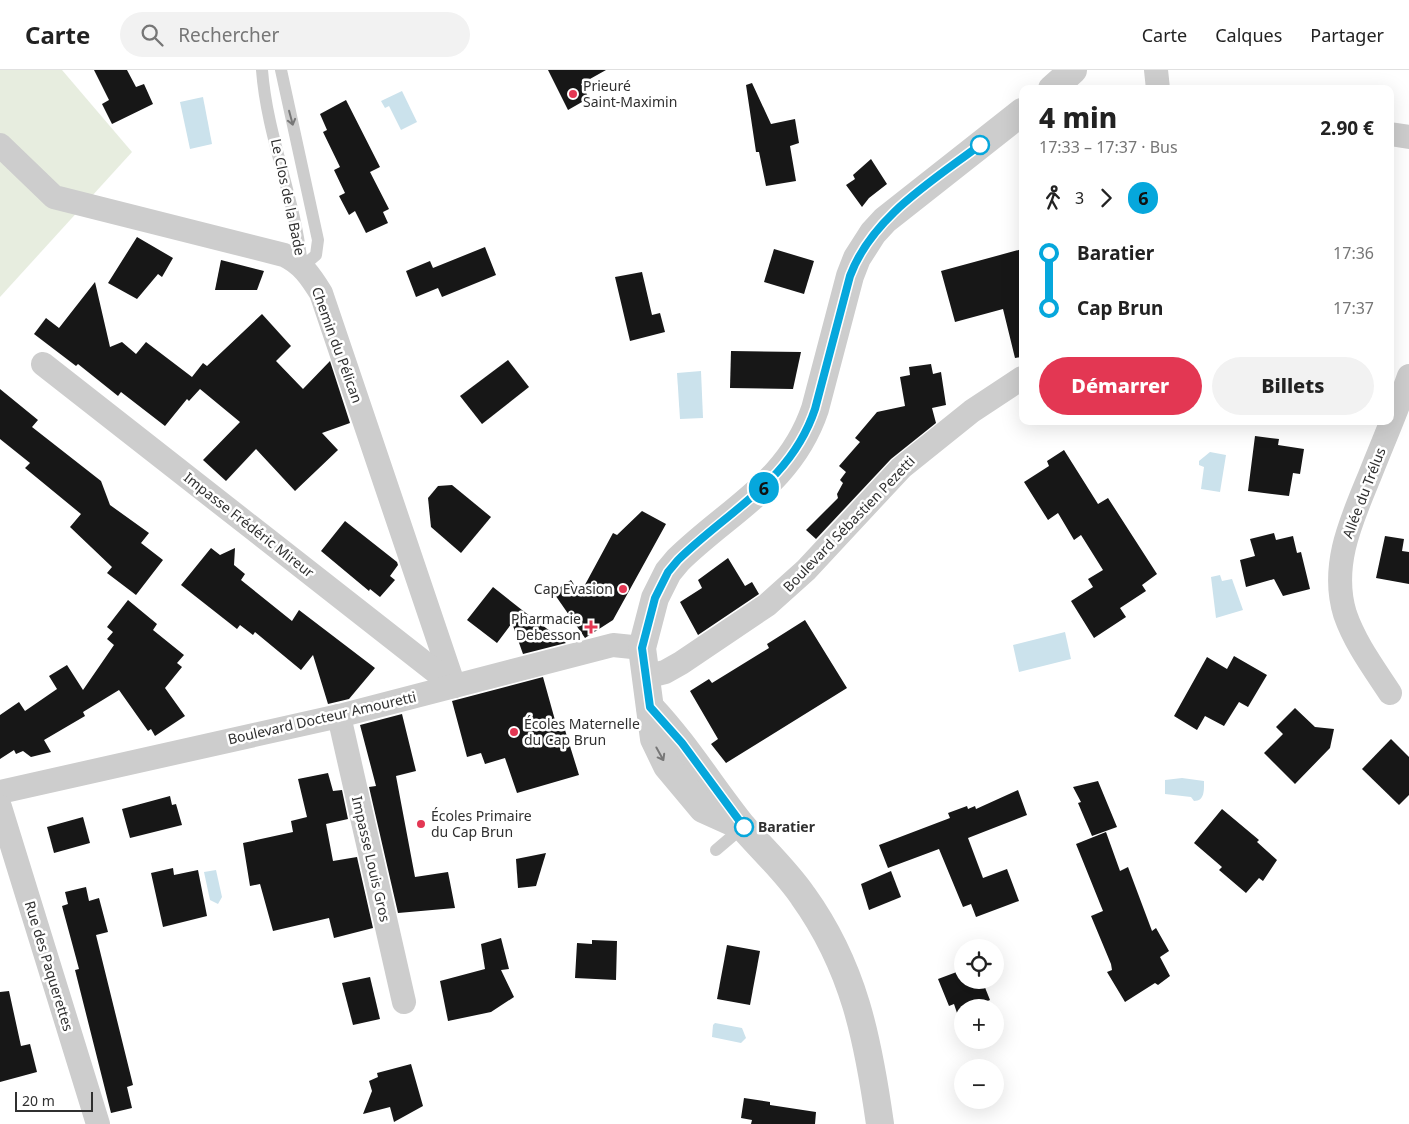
<!DOCTYPE html>
<html lang="fr">
<meta charset="utf-8">
<style>
:root{--surface:#fff;--page:#f2f2f2;--text:#222;--muted:#767676;--line:#e0e0e0;--accent:#e33753}
body{margin:0;font-family:"Noto Sans",sans-serif;background:var(--page);color:var(--text);height:100vh;display:flex;flex-direction:column;font-size:19px;white-space:nowrap}
*{box-sizing:border-box;margin:0}
p{font-size:16px;color:var(--muted)}
.icon{flex:none;width:28px;height:28px;fill:none;stroke:currentColor;stroke-width:2;stroke-linecap:round;stroke-linejoin:round}
.map{position:relative;flex:1;overflow:hidden}
.drawer{position:absolute;left:1019px;top:15px;width:375px;height:340px;display:flex;flex-direction:column;background:var(--surface);border-radius:10px;box-shadow:0 5px 20px #0002}
.drawer>*{flex:none}
.badge{padding:0 10px;border-radius:16px;font-size:18px;line-height:32px}
.controls{position:absolute;left:954px;top:869px;display:grid;gap:10px}
.controls a{display:grid;place-items:center;width:50px;height:50px;border-radius:50%;background:var(--surface);box-shadow:0 5px 20px #0002;font-size:25px}
.scale{position:absolute;left:15px;bottom:12px;width:78px;box-sizing:border-box;padding-left:5px;border:2px solid #303030;border-top:0;font-size:14px;line-height:18px;white-space:nowrap;color:#303030;-webkit-text-stroke:4px #fff;paint-order:stroke}
.map>.badge{position:absolute;translate:-50% -50%;box-shadow:0 0 0 2px #fff}
.legs{display:flex;align-items:center;gap:8px;height:55px;padding:0 20px;font-size:16px}
.legs p{margin-inline-start:auto}
.summary{display:flex;align-items:center;justify-content:space-between;height:85px;padding:0 20px}
h1{font-size:28px;font-weight:800;line-height:38px}
.primary-button{display:flex;gap:10px;margin-top:auto;padding:10px 20px}
.primary-button a{flex:1;height:58px;border-radius:30px;background:var(--accent);color:#fff;font-size:20px;font-weight:800;line-height:58px;text-align:center}
.primary-button a+a{background:var(--page);color:var(--text)}
ul{padding:0 20px;list-style:none}
li{display:flex;align-items:center;gap:18px;height:55px;font-size:19px}
li i{display:grid;place-items:center;width:8px;height:100%;margin:0 6px;background:currentColor}
li i::after{content:'';width:12px;height:12px;margin:-6px;border:4px solid;border-radius:50%;background:var(--surface)}
li p{margin-inline-start:auto}
li:first-child i{background:linear-gradient(#0000 50%,currentColor 0)}
li:last-child i{background:linear-gradient(currentColor 50%,#0000 0)}
header{display:flex;align-items:center;gap:30px;box-sizing:border-box;height:70px;padding:0 25px;background:var(--surface);border-bottom:1px solid var(--line)}
header strong{font-size:24px}
nav{display:flex;gap:28px;margin-inline-start:auto;font-size:18px}
.search{width:350px;height:45px;background:var(--page);display:flex;align-items:center;gap:12px;box-sizing:border-box;padding:0 18px;border-radius:28px;color:var(--muted);font-size:19px}
.map>svg:first-child{display:block}
</style>
<header>
<strong>Carte</strong>
<div class="search"><svg class="icon" aria-label="search" viewBox="0 0 24 24"><circle cx="10" cy="10" r="6"/><path d="M15 15l6 6"/></svg>Rechercher</div>
<nav><a>Carte</a><a>Calques</a><a>Partager</a></nav>
</header>
<div class="map">
<svg width="1409" height="1054" viewBox="0 0 1409 1054">
<rect width="100%" height="100%" fill="#fff"/>
<path fill="#e7eddf" d="M 0,0 L 62,0 L 132,82 L 0,227 Z"/>
<g fill="#cbe2ec">
<path d="M 402,21 L 417,52 L 401,60 L 389,36 L 385,38 L 381,31 Z"/>
<path d="M 203,27 L 212,74 L 190,79 L 180,32 Z"/>
<path d="M 701,301 L 703,348 L 680,349 L 677,303 Z"/>
<path d="M 1210,382 L 1226,385 L 1220,422 L 1201,419 L 1204,397 L 1199,395 L 1199,391 Z"/>
<path d="M 1220,505 L 1222,511 L 1232,509 L 1243,540 L 1216,548 L 1211,507 Z"/>
<path d="M 1065,562 L 1071,589 L 1019,602 L 1013,575 Z"/>
<path d="M 1182,708 L 1204,711 C 1204,720 1205,731 1194,731 L 1191,727 L 1165,724 L 1165,710 Z"/>
<path d="M 216,800 L 222,827 L 218,834 L 210,830 L 204,802 Z"/>
<path d="M 715,953 L 742,958 L 746,968 L 741,973 L 712,967 L 713,955 Z"/>
</g>
<g fill="#171717">
<path d="M 94,0 L 127,0 L 136,17 L 144,14 L 153,34 L 112,54 L 102,34 L 109,30 Z"/>
<path d="M 548,0 L 606,0 L 581,14 L 589,28 L 568,40 Z"/>
<path d="M 752,13 L 771,54 L 795,49 L 799,73 L 790,76 L 796,111 L 766,116 L 759,82 L 756,82 L 746,15 Z"/>
<path d="M 346,30 L 380,97 L 370,102 L 389,139 L 383,142 L 388,153 L 366,163 L 355,141 L 349,145 L 339,126 L 345,123 L 334,100 L 340,97 L 323,62 L 327,60 L 320,44 Z"/>
<path d="M 871,89 L 887,114 L 869,128 L 862,137 L 846,115 L 855,109 L 853,105 Z"/>
<path d="M 137,167 L 173,188 L 162,207 L 158,204 L 137,229 L 108,213 Z"/>
<path d="M 485,177 L 496,205 L 442,227 L 438,218 L 416,227 L 406,201 L 430,191 L 433,198 Z"/>
<path d="M 774,179 L 814,191 L 804,224 L 764,212 Z"/>
<path d="M 1022,179 L 1022,287 L 1015,288 L 1003,239 L 955,252 L 941,201 Z"/>
<path d="M 221,190 L 264,201 L 257,220 L 215,220 Z"/>
<path d="M 642,202 L 652,245 L 660,243 L 665,262 L 630,271 L 615,207 Z"/>
<path d="M 95,212 L 110,277 L 122,272 L 136,284 L 146,272 L 192,307 L 203,293 L 207,296 L 262,244 L 291,276 L 276,291 L 303,319 L 330,291 L 350,353 L 322,363 L 338,380 L 295,421 L 256,379 L 226,411 L 203,390 L 240,352 L 200,319 L 189,331 L 187,329 L 165,356 L 121,322 L 118,326 L 78,294 L 76,296 L 34,264 L 46,248 L 59,258 Z"/>
<path d="M 731,281 L 801,282 L 793,319 L 730,318 Z"/>
<path d="M 508,290 L 529,317 L 482,354 L 460,326 Z"/>
<path d="M 931,294 L 933,304 L 941,302 L 946,335 L 932,338 L 936,353 L 891,389 L 816,469 L 806,460 L 838,428 L 837,424 L 843,413 L 840,410 L 846,402 L 839,396 L 860,372 L 855,368 L 877,342 L 905,336 L 900,307 L 910,305 L 909,297 Z"/>
<path d="M 0,319 L 38,350 L 32,357 L 101,411 L 110,435 L 149,463 L 141,473 L 163,490 L 136,525 L 107,503 L 112,497 L 70,457 L 81,444 L 25,398 L 30,393 L 0,369 Z"/>
<path d="M 1255,366 L 1279,369 L 1278,375 L 1304,379 L 1300,404 L 1293,403 L 1289,426 L 1248,421 Z"/>
<path d="M 1064,380 L 1098,434 L 1108,428 L 1157,504 L 1142,515 L 1146,521 L 1120,538 L 1126,547 L 1094,568 L 1071,531 L 1093,517 L 1088,509 L 1103,500 L 1081,465 L 1074,470 L 1058,443 L 1048,450 L 1024,412 L 1049,396 L 1047,391 Z"/>
<path d="M 452,415 L 491,447 L 461,483 L 431,457 L 428,428 L 438,416 Z"/>
<path d="M 642,441 L 666,454 L 613,550 L 585,568 L 553,522 L 571,510 L 580,524 L 613,463 L 617,465 Z"/>
<path d="M 345,451 L 397,492 L 398,495 L 390,506 L 395,510 L 380,527 L 370,519 L 369,521 L 321,481 Z"/>
<path d="M 1274,463 L 1276,470 L 1293,466 L 1297,483 L 1301,482 L 1310,519 L 1283,526 L 1274,509 L 1246,517 L 1240,490 L 1255,486 L 1250,469 Z"/>
<path d="M 1385,466 L 1404,469 L 1402,481 L 1409,482 L 1409,514 L 1376,508 Z"/>
<path d="M 211,478 L 220,485 L 235,478 L 234,495 L 245,504 L 241,510 L 292,551 L 299,540 L 375,598 L 349,629 L 328,634 L 313,585 L 301,600 L 255,562 L 253,565 L 240,555 L 237,559 L 181,515 Z"/>
<path d="M 728,488 L 745,516 L 752,512 L 759,524 L 698,565 L 680,532 L 702,518 L 698,510 Z"/>
<path d="M 493,517 L 522,540 L 566,573 L 523,584 L 512,553 L 497,573 L 467,550 Z"/>
<path d="M 128,530 L 157,554 L 153,560 L 184,585 L 177,593 L 182,597 L 165,618 L 185,646 L 155,666 L 151,659 L 148,661 L 119,620 L 83,642 L 85,646 L 44,670 L 51,682 L 31,687 L 23,681 L 16,684 L 14,680 L 0,689 L 0,645 L 19,632 L 25,641 L 57,619 L 49,606 L 67,595 L 83,620 L 114,575 L 107,569 L 113,562 L 107,557 Z"/>
<path d="M 805,550 L 847,618 L 726,693 L 711,674 L 718,669 L 690,621 L 709,609 L 712,613 L 769,578 L 767,574 Z"/>
<path d="M 1234,586 L 1267,605 L 1248,637 L 1239,632 L 1224,656 L 1205,646 L 1197,660 L 1174,646 L 1207,587 L 1227,599 Z"/>
<path d="M 543,607 L 558,661 L 565,660 L 579,705 L 517,723 L 505,688 L 485,694 L 481,683 L 467,687 L 452,631 Z"/>
<path d="M 1295,638 L 1315,657 L 1334,659 L 1330,678 L 1295,714 L 1264,683 L 1283,664 L 1276,657 Z"/>
<path d="M 402,644 L 416,701 L 396,706 L 415,807 L 448,802 L 455,838 L 398,843 L 369,717 L 376,716 L 360,655 Z"/>
<path d="M 1391,669 L 1409,687 L 1409,725 L 1399,735 L 1362,699 Z"/>
<path d="M 328,703 L 333,721 L 342,720 L 348,749 L 326,754 L 333,791 L 357,787 L 373,858 L 334,868 L 329,848 L 273,861 L 260,814 L 250,816 L 243,773 L 293,762 L 291,751 L 307,747 L 298,709 Z"/>
<path d="M 1098,711 L 1117,757 L 1092,766 L 1078,733 L 1081,732 L 1073,717 Z"/>
<path d="M 1018,720 L 1027,745 L 968,768 L 983,808 L 1007,799 L 1019,831 L 976,847 L 971,834 L 963,837 L 939,779 L 888,798 L 879,775 L 950,748 L 948,743 L 967,736 L 968,739 L 975,736 L 976,739 Z"/>
<path d="M 170,726 L 172,735 L 176,734 L 182,755 L 130,768 L 122,739 Z"/>
<path d="M 1222,739 L 1259,770 L 1257,772 L 1277,790 L 1263,811 L 1259,808 L 1246,823 L 1219,800 L 1222,797 L 1194,773 Z"/>
<path d="M 83,747 L 90,773 L 54,783 L 47,757 Z"/>
<path d="M 1106,762 L 1120,801 L 1128,797 L 1152,861 L 1156,858 L 1169,881 L 1160,887 L 1170,906 L 1158,915 L 1155,913 L 1125,932 L 1107,902 L 1112,900 L 1111,894 L 1091,846 L 1103,841 L 1076,774 Z"/>
<path d="M 546,783 L 536,816 L 518,818 L 516,789 Z"/>
<path d="M 173,798 L 174,805 L 198,800 L 207,846 L 163,857 L 151,803 Z"/>
<path d="M 891,801 L 901,827 L 869,840 L 861,814 Z"/>
<path d="M 86,817 L 89,831 L 99,828 L 108,862 L 96,865 L 133,1015 L 127,1017 L 132,1038 L 111,1043 L 75,900 L 79,899 L 62,836 L 68,834 L 65,822 Z"/>
<path d="M 501,868 L 509,899 L 501,900 L 514,927 L 491,942 L 448,951 L 440,911 L 485,899 L 481,874 Z"/>
<path d="M 592,870 L 617,871 L 616,910 L 575,908 L 577,873 L 592,874 Z"/>
<path d="M 727,875 L 760,881 L 750,935 L 717,929 Z"/>
<path d="M 962,900 L 962,910 L 982,910 L 990,930 L 971,938 L 962,938 L 962,941 L 957,943 L 954,934 L 949,936 L 938,909 Z"/>
<path d="M 370,907 L 380,949 L 353,955 L 342,913 Z"/>
<path d="M 9,921 L 21,976 L 30,974 L 37,1002 L 0,1012 L 0,922 Z"/>
<path d="M 411,994 L 423,1036 L 394,1052 L 390,1037 L 363,1044 L 372,1021 L 369,1011 L 378,1007 L 377,1003 Z"/>
<path d="M 744,1028 L 770,1032 L 770,1035 L 816,1042 L 815,1054 L 751,1054 L 752,1050 L 741,1048 Z"/>
</g>
<g fill="none" stroke-linecap="round" stroke-linejoin="round">
<g stroke="#cdcdcd" stroke-width="12">
<path d="M 262,0 C 267,67 296,130 302,197 L 316,185 L 318,170 L 281,0"/>
<path d="M 716,780 L 743,757"/>
</g>
<g stroke="#cdcdcd" stroke-width="24">
<path d="M 1156,0 L 1158,19"/>
<path d="M 1390,64 L 1409,67"/>
<path d="M 0,75 L 54,127 L 284,185 C 302,193 311,207 321,223 L 454,616"/>
<path d="M 43,294 L 454,616"/>
<path d="M 645,607 L 665,602 L 681,593 L 767,535 L 806,500 L 901,398 L 972,341 L 1022,308"/>
<path d="M 1390,623 C 1373,597 1355,573 1345,544 C 1330,495 1352,449 1370,405 C 1383,372 1397,340 1409,306"/>
<path d="M 339,646 L 404,932"/>
<path d="M 0,722 L 339,646 L 613,575 L 642,578"/>
<path d="M 0,737 L 98,1054"/>
</g>
<g stroke="#cdcdcd" stroke-width="28">
<path d="M 1052,19 L 1073,0"/>
<path d="M 650,637 C 685,674 711,717 743,757 C 763,780 786,801 803,826 C 854,897 868,969 880,1054"/>
<path d="M 743,757 L 703,739 L 667,696 L 654,669 L 642,578 L 655,528 L 668,502 L 678,490 C 730,439 790,413 815,339 L 850,206 L 857,188 L 873,163 L 885,150 L 1022,42"/>
</g>
</g>
<defs><path id="oneway-shaft" d="M-6 0H5M1.5-3L5.5 0L1.5 3" fill="none" stroke-width="1.6" stroke-linecap="round" stroke-linejoin="round" transform="scale(1.25)"/></defs>
<g stroke="#777">
<use href="#oneway-shaft" transform="translate(291 48) rotate(75)"/>
<use href="#oneway-shaft" transform="translate(660 684) rotate(61)"/>
</g>
<g fill="none" stroke-linecap="round" stroke-linejoin="round">
<g stroke="#fff" stroke-width="11">
<path id="line-1" d="M 744,757 L 682,673 L 650,637 L 642,578 L 655,528 L 668,502 L 678,490 C 729,440 791,411 815,339 L 850,206 C 872,147 931,112 980,75"/>
</g>
<use href="#line-1" stroke="#06a7dc" stroke-width="8"/>
</g>
<g fill="#e33753" stroke="#fff" stroke-width="2">
<circle cx="573" cy="24" r="5"/>
<circle cx="623" cy="519" r="5"/>
<path d="M588.5 549.5h5v5h5v5h-5v5h-5v-5h-5v-5h5z"/>
<circle cx="514" cy="662" r="5"/>
<circle cx="421" cy="754" r="5"/>
</g>
<g fill="#fff" stroke="#06a7dc" stroke-width="2.5">
<circle cx="980" cy="75" r="9"/>
<circle cx="744" cy="757" r="9"/>
</g>
<g text-anchor="middle" stroke-width="5" stroke-linejoin="round" paint-order="stroke">
<g font-size="14" fill="#303030" stroke="#fff" text-anchor="start">
<text x="583" y="21">Prieuré<tspan x="583" dy="16">Saint-Maximin</tspan></text>
<text x="613" y="524" text-anchor="end">Cap Evasion</text>
<text x="581" y="554" text-anchor="end">Pharmacie<tspan x="581" dy="16">Debesson</tspan></text>
<text x="524" y="659">Écoles Maternelle<tspan x="524" dy="16">du Cap Brun</tspan></text>
<text x="431" y="751">Écoles Primaire<tspan x="431" dy="16">du Cap Brun</tspan></text>
</g>
<g font-size="14" fill="#303030" stroke="#fff">
<text transform="translate(288 127) rotate(78)" y="5">Le Clos de la Bade</text>
<text transform="translate(337 275) rotate(70)" y="5">Chemin du Pélican</text>
<text transform="translate(1364 423) rotate(-69)" y="5">Allée du Trélus</text>
<text transform="translate(849 454) rotate(-46)" y="5">Boulevard Sébastien Pezetti</text>
<text transform="translate(249 455) rotate(38)" y="5">Impasse Frédéric Mireur</text>
<text transform="translate(322 648) rotate(-13)" y="5">Boulevard Docteur Amouretti</text>
<text transform="translate(371 789) rotate(77)" y="5">Impasse Louis Gros</text>
<text transform="translate(49 896) rotate(73)" y="5">Rue des Paquerettes</text>
</g>
<g font-size="14" font-weight="bold" fill="#303030" stroke="#fff" text-anchor="start">
<text x="758" y="762">Baratier</text>
</g>
</g>
</svg>
<div class="controls">
<a><svg class="icon" aria-label="locate" viewBox="0 0 24 24"><circle cx="12" cy="12" r="6"/><path d="M12 2v4M12 18v4M2 12h4M18 12h4"/></svg></a>
<a>+</a>
<a>−</a>
</div>
<div class="scale">20 m</div>
<b class="badge" style="left:764px;top:418px;background:#06a7dc;color:#111">6</b>
<section class="drawer">
<div class="summary"><div><h1>4 min</h1><p>17:33 – 17:37 · Bus</p></div><b>2.90 €</b></div>
<div class="legs"><svg class="icon" aria-label="walk" viewBox="0 0 24 24"><circle cx="13" cy="4" r="2"/><path d="M13 8l-2 6 4 7M11 14l-3 7M7 12l3-4h3l4 4"/></svg>3<svg class="icon" aria-label="forward" viewBox="0 0 24 24"><path d="M9 5l7 7-7 7"/></svg><b class="badge" style="background:#06a7dc;color:#111">6</b></div>
<ul>
<li><i style="color:#06a7dc"></i><b>Baratier</b><p>17:36</p></li>
<li><i style="color:#06a7dc"></i><b>Cap Brun</b><p>17:37</p></li>
</ul>
<div class="primary-button"><a>Démarrer</a><a>Billets</a></div>
</section>
</div>
